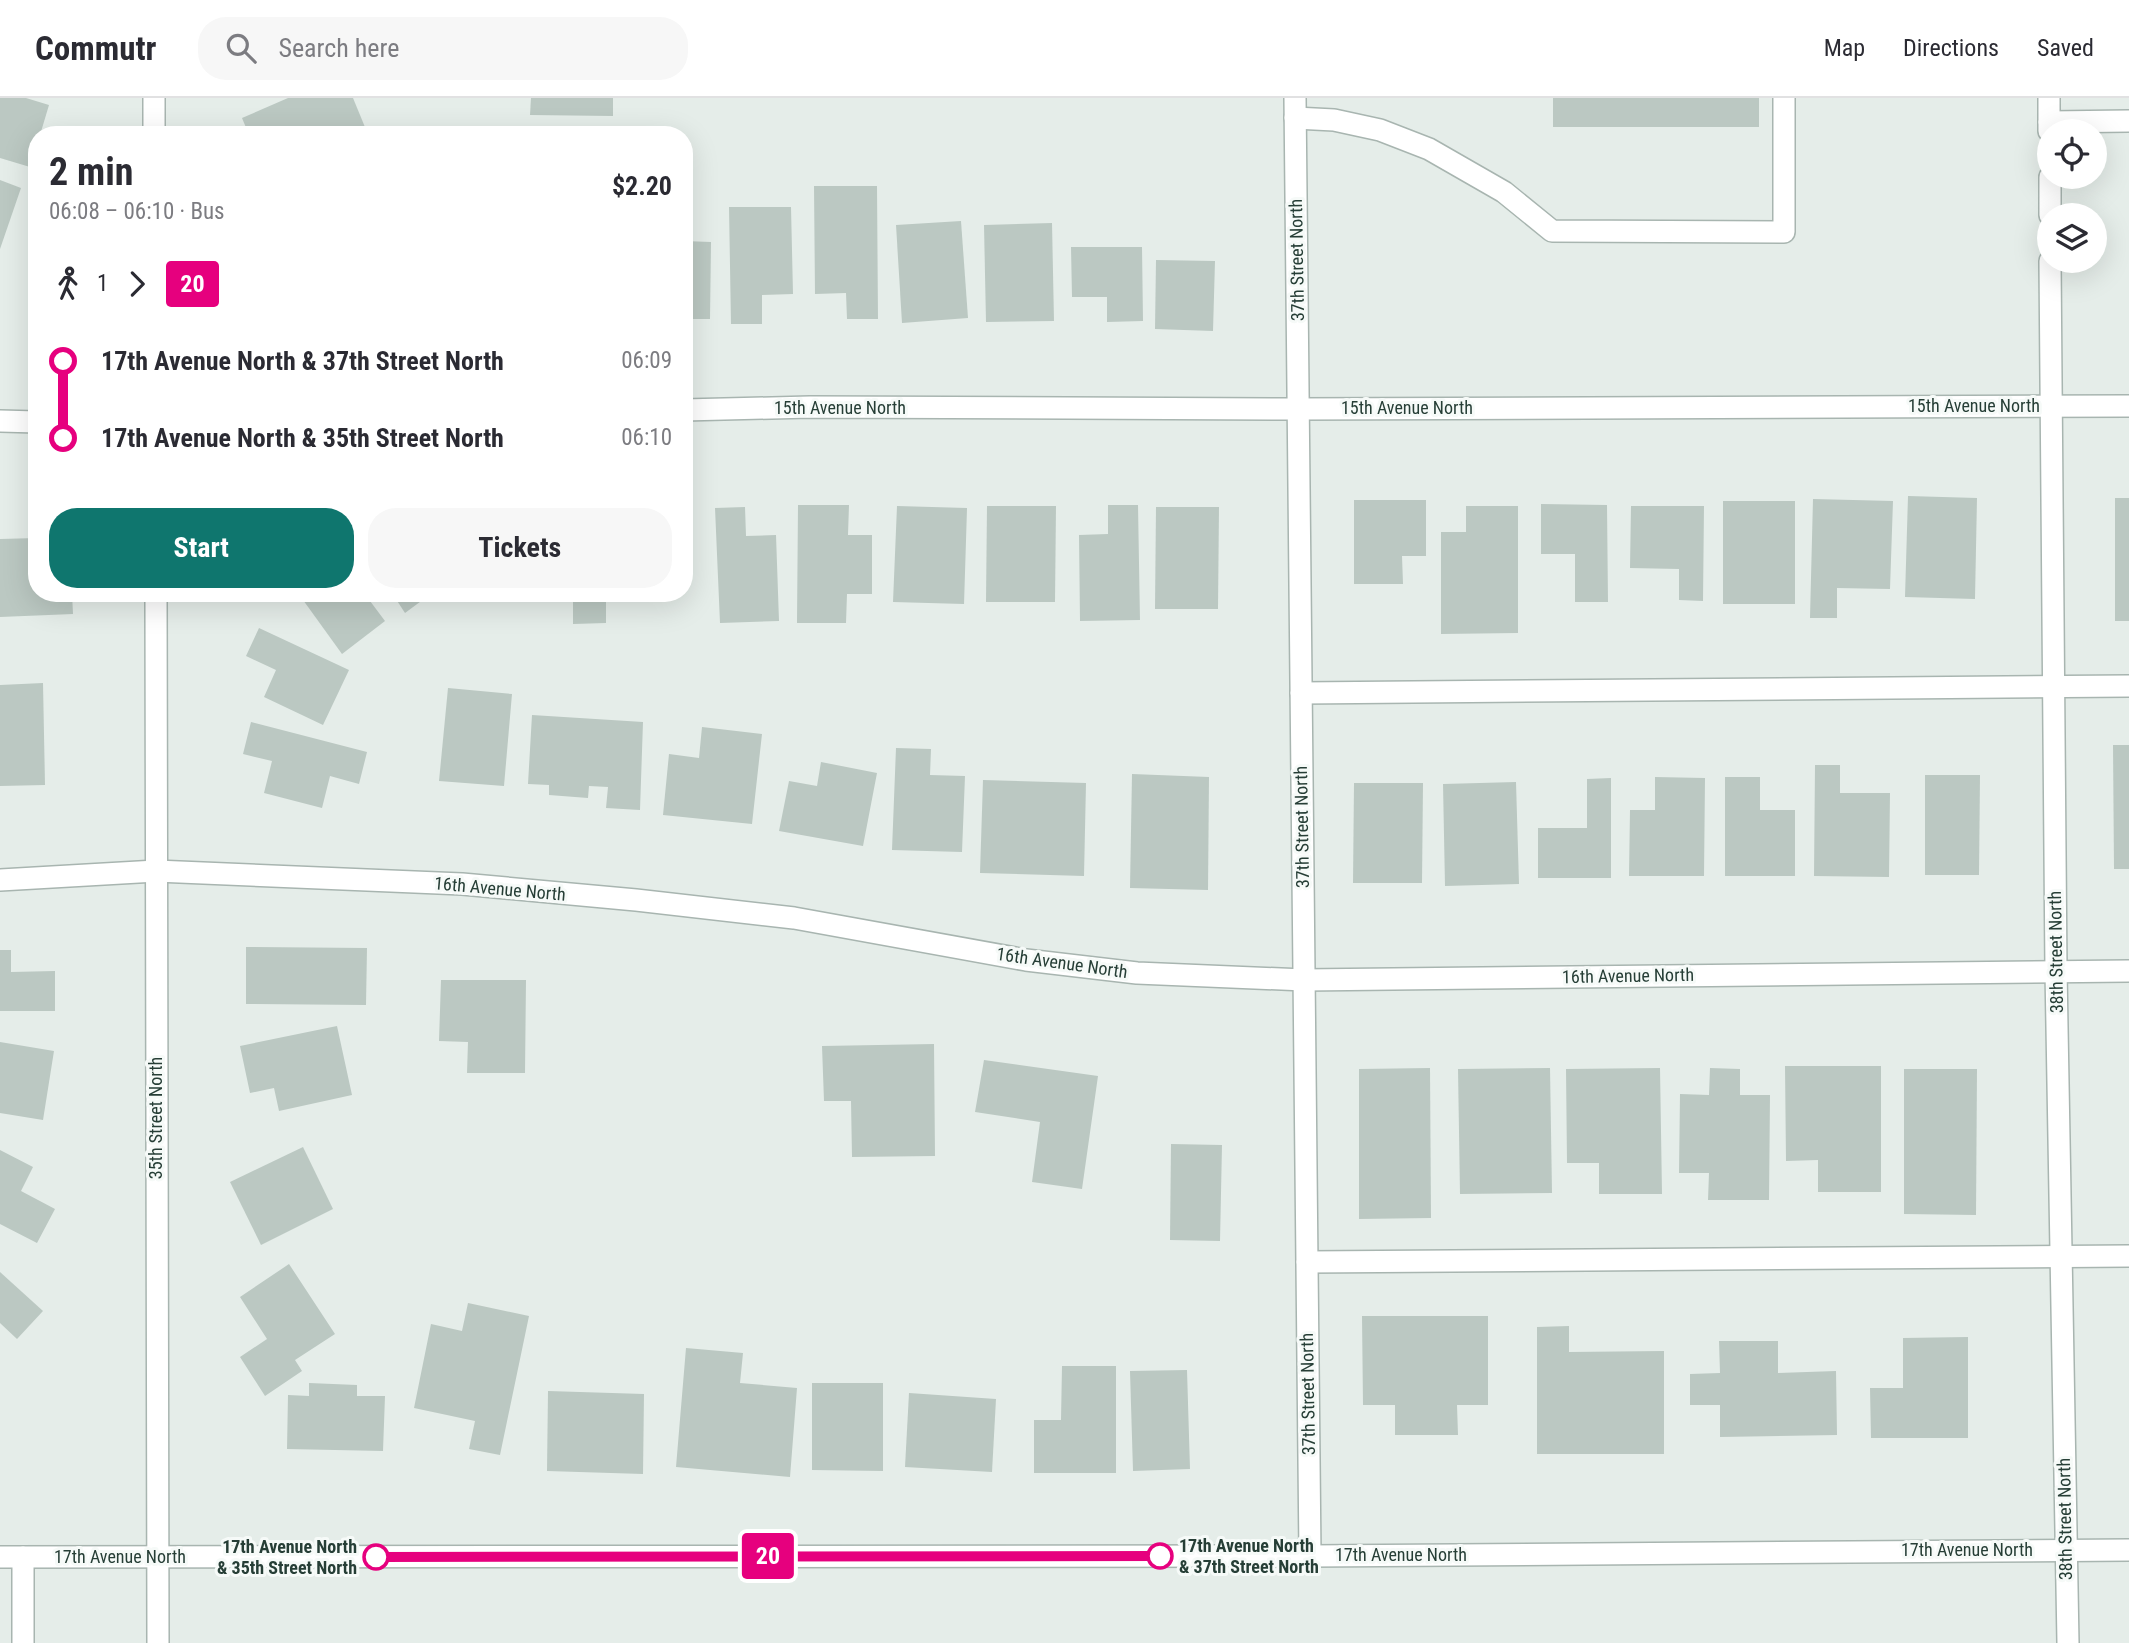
<!DOCTYPE html>
<meta charset="utf-8">
<style>
:root{--surface:#fff;--page:#f7f7f7;--text:#2b2b33;--muted:#7c7c81;--line:#e1e1e2;--accent:#0f766e}
body{margin:0;font-family:"Roboto Condensed",sans-serif;background:var(--page);color:var(--text);height:100vh;display:flex;flex-direction:column;font-size:26px;white-space:nowrap}
*{box-sizing:border-box;margin:0}
p{font-size:23px;color:var(--muted)}
.icon{flex:none;width:38px;height:38px;fill:none;stroke:currentColor;stroke-width:2;stroke-linecap:round;stroke-linejoin:round}
.map{position:relative;flex:1;overflow:hidden}
.drawer{position:absolute;left:28px;top:28px;width:665px;height:476px;display:flex;flex-direction:column;background:var(--surface);border-radius:28px;box-shadow:0 7px 28px #0002}
.drawer>*{flex:none}
.badge{padding:0 14px;border-radius:5px;font-size:24px;line-height:46px}
.buttons{position:absolute;left:2037px;top:21px;display:grid;gap:14px}
.buttons a{display:grid;place-items:center;width:70px;height:70px;border-radius:50%;background:var(--surface);box-shadow:0 7px 28px #0002;font-size:35px}
.map>.badge{position:absolute;translate:-50% -50%;box-shadow:0 0 0 4px #fff}
.legs{display:flex;align-items:center;gap:10px;height:77px;padding:0 21px;font-size:23px}
.legs p{margin-inline-start:auto}
.head{display:flex;align-items:center;justify-content:space-between;height:119px;padding:0 21px}
h1{font-size:38px;font-weight:700;line-height:52px}
.action{display:flex;gap:14px;margin-top:auto;padding:14px 21px}
.action a{flex:1;height:80px;border-radius:28px;background:var(--accent);color:#fff;font-size:28px;font-weight:700;line-height:80px;text-align:center}
.action a+a{background:var(--page);color:var(--text)}
ul{padding:0 21px;list-style:none}
li{display:flex;align-items:center;gap:24px;height:77px;font-size:26px}
li i{display:grid;place-items:center;width:10px;height:100%;margin:0 9px;background:currentColor}
li i::after{content:'';width:18px;height:18px;margin:-9px;border:5px solid;border-radius:50%;background:var(--surface)}
li p{margin-inline-start:auto}
li:first-child i{background:linear-gradient(#0000 50%,currentColor 0)}
li:last-child i{background:linear-gradient(currentColor 50%,#0000 0)}
header{display:flex;align-items:center;gap:42px;box-sizing:border-box;height:98px;padding:0 35px;background:var(--surface);border-bottom:2px solid var(--line)}
header strong{font-size:33px}
nav{display:flex;gap:38px;margin-inline-start:auto;font-size:24px}
.search{width:490px;height:63px;background:var(--page);display:flex;align-items:center;gap:18px;box-sizing:border-box;padding:0 24px;border-radius:28px;color:var(--muted);font-size:26px}
.map>svg:first-child{display:block}
</style>
<header>
<strong>Commutr</strong>
<div class="search"><svg class="icon" aria-label="search" viewBox="0 0 24 24"><circle cx="10" cy="10" r="6"/><path d="M15 15l6 6"/></svg>Search here</div>
<nav><a>Map</a><a>Directions</a><a>Saved</a></nav>
</header>
<div class="map">
<svg width="2129" height="1545" viewBox="0 0 2129 1545">
<rect width="100%" height="100%" fill="#e5ede9"/>
<g fill="#bbc8c2">
<path d="M 0,0 L 26,0 L 49,7 L 40,37 L 37,37 L 37,47 L 30,69 L 0,60 Z"/>
<path d="M 288,0 L 353,0 L 367,34 L 362,37 L 249,37 L 242,20 Z"/>
<path d="M 531,0 L 613,0 L 613,18 L 530,17 Z"/>
<rect x="1553" y="0" width="206" height="29"/>
<path d="M 0,82 L 21,90 L 0,151 Z"/>
<path d="M 814,88 L 877,88 L 878,221 L 847,221 L 846,195 L 815,196 Z"/>
<path d="M 729,109 L 791,109 L 793,196 L 762,197 L 762,226 L 731,226 Z"/>
<path d="M 961,123 L 968,220 L 902,225 L 896,127 Z"/>
<path d="M 1052,125 L 1054,223 L 986,224 L 984,127 Z"/>
<path d="M 684,143 L 711,144 L 710,221 L 684,221 Z"/>
<path d="M 1071,149 L 1142,149 L 1143,223 L 1107,224 L 1107,199 L 1072,199 Z"/>
<path d="M 1156,162 L 1215,163 L 1213,233 L 1155,231 Z"/>
<path d="M 1908,398 L 1977,400 L 1975,501 L 1905,499 Z"/>
<rect x="2115" y="400" width="14" height="123"/>
<path d="M 1813,401 L 1893,403 L 1890,491 L 1837,490 L 1837,520 L 1810,520 Z"/>
<path d="M 1354,402 L 1426,402 L 1426,458 L 1402,458 L 1403,486 L 1354,486 Z"/>
<rect x="1723" y="403" width="72" height="103"/>
<path d="M 1541,406 L 1607,407 L 1608,504 L 1575,504 L 1575,456 L 1541,456 Z"/>
<path d="M 798,407 L 849,407 L 848,437 L 872,437 L 872,496 L 847,496 L 846,525 L 797,525 Z"/>
<path d="M 1108,407 L 1138,407 L 1140,522 L 1080,523 L 1079,437 L 1108,436 Z"/>
<path d="M 897,408 L 967,410 L 964,506 L 893,504 Z"/>
<path d="M 987,408 L 1056,408 L 1055,504 L 986,504 Z"/>
<path d="M 1466,408 L 1518,408 L 1518,535 L 1441,536 L 1441,434 L 1466,434 Z"/>
<path d="M 1631,408 L 1704,408 L 1703,503 L 1679,502 L 1679,471 L 1630,470 Z"/>
<path d="M 745,409 L 746,438 L 776,437 L 779,523 L 720,525 L 715,410 Z"/>
<path d="M 1156,409 L 1219,409 L 1218,511 L 1155,511 Z"/>
<rect x="684" y="416" width="9" height="51"/>
<path d="M 37,440 L 37,495 L 72,495 L 73,516 L 0,519 L 0,441 Z"/>
<path d="M 298,495 L 364,495 L 385,523 L 342,556 Z"/>
<path d="M 392,495 L 432,495 L 405,515 Z"/>
<path d="M 539,495 L 606,495 L 606,525 L 573,526 L 573,499 L 539,500 Z"/>
<path d="M 259,530 L 349,572 L 323,627 L 264,599 L 276,572 L 246,558 Z"/>
<path d="M 43,585 L 45,687 L 0,688 L 0,587 Z"/>
<path d="M 448,590 L 512,596 L 504,688 L 439,683 Z"/>
<path d="M 532,617 L 643,624 L 640,712 L 606,710 L 608,689 L 589,688 L 588,700 L 549,697 L 549,687 L 528,686 Z"/>
<path d="M 251,624 L 367,654 L 359,686 L 330,678 L 322,710 L 264,695 L 272,663 L 243,656 Z"/>
<path d="M 702,629 L 762,636 L 752,726 L 663,717 L 669,656 L 699,660 Z"/>
<path d="M 2113,647 L 2129,647 L 2129,771 L 2114,771 Z"/>
<path d="M 896,650 L 931,651 L 930,677 L 965,678 L 962,754 L 892,752 Z"/>
<path d="M 821,664 L 877,675 L 863,748 L 779,733 L 789,683 L 817,688 Z"/>
<path d="M 1815,667 L 1840,667 L 1840,695 L 1890,695 L 1889,779 L 1814,778 Z"/>
<path d="M 1132,676 L 1209,679 L 1208,792 L 1130,790 Z"/>
<path d="M 1925,677 L 1980,677 L 1979,777 L 1925,777 Z"/>
<path d="M 1655,679 L 1705,680 L 1704,778 L 1629,778 L 1630,712 L 1655,712 Z"/>
<path d="M 1725,679 L 1760,679 L 1760,712 L 1795,712 L 1795,778 L 1725,778 Z"/>
<path d="M 1611,680 L 1611,780 L 1538,780 L 1538,730 L 1587,730 L 1587,681 Z"/>
<path d="M 983,682 L 1086,685 L 1084,778 L 980,775 Z"/>
<path d="M 1516,684 L 1519,786 L 1445,788 L 1443,686 Z"/>
<path d="M 1354,685 L 1423,685 L 1422,785 L 1353,785 Z"/>
<path d="M 246,849 L 367,850 L 366,907 L 246,906 Z"/>
<path d="M 0,852 L 11,852 L 11,874 L 55,873 L 55,913 L 0,913 Z"/>
<path d="M 441,882 L 526,882 L 525,975 L 467,975 L 468,944 L 439,943 Z"/>
<path d="M 337,928 L 352,997 L 279,1013 L 274,990 L 250,995 L 240,948 Z"/>
<path d="M 0,944 L 54,953 L 43,1022 L 0,1015 Z"/>
<path d="M 934,946 L 935,1058 L 852,1059 L 851,1003 L 824,1003 L 822,948 Z"/>
<path d="M 984,962 L 1098,978 L 1082,1091 L 1032,1084 L 1040,1024 L 975,1014 Z"/>
<path d="M 1785,968 L 1881,968 L 1881,1094 L 1818,1094 L 1818,1062 L 1786,1063 Z"/>
<path d="M 1430,970 L 1431,1120 L 1359,1121 L 1359,971 Z"/>
<path d="M 1550,970 L 1552,1095 L 1460,1096 L 1458,971 Z"/>
<path d="M 1660,970 L 1662,1096 L 1599,1096 L 1599,1065 L 1567,1065 L 1566,971 Z"/>
<path d="M 1710,970 L 1740,971 L 1740,997 L 1770,997 L 1769,1102 L 1708,1102 L 1709,1075 L 1679,1075 L 1680,996 L 1709,997 Z"/>
<path d="M 1904,971 L 1977,971 L 1976,1117 L 1904,1116 Z"/>
<path d="M 1171,1046 L 1222,1047 L 1220,1143 L 1170,1142 Z"/>
<path d="M 303,1049 L 333,1111 L 261,1147 L 230,1084 Z"/>
<path d="M 0,1052 L 33,1069 L 21,1093 L 55,1111 L 37,1145 L 0,1126 Z"/>
<path d="M 289,1166 L 335,1236 L 295,1262 L 302,1273 L 265,1298 L 240,1259 L 267,1241 L 240,1199 Z"/>
<path d="M 0,1174 L 43,1213 L 17,1241 L 0,1225 Z"/>
<path d="M 468,1205 L 529,1218 L 500,1357 L 469,1351 L 475,1323 L 414,1310 L 431,1226 L 462,1233 Z"/>
<path d="M 1362,1218 L 1488,1218 L 1488,1307 L 1457,1307 L 1458,1337 L 1395,1337 L 1395,1307 L 1363,1307 Z"/>
<path d="M 1569,1228 L 1569,1254 L 1664,1253 L 1664,1356 L 1537,1356 L 1537,1229 Z"/>
<path d="M 1968,1239 L 1968,1340 L 1871,1340 L 1870,1290 L 1903,1290 L 1903,1240 Z"/>
<path d="M 1719,1243 L 1778,1243 L 1778,1275 L 1836,1273 L 1837,1337 L 1720,1339 L 1720,1307 L 1690,1307 L 1690,1276 L 1720,1275 Z"/>
<path d="M 686,1250 L 743,1255 L 740,1285 L 797,1290 L 790,1379 L 676,1369 Z"/>
<path d="M 1062,1268 L 1116,1268 L 1116,1375 L 1034,1375 L 1034,1322 L 1061,1322 Z"/>
<path d="M 1187,1272 L 1190,1371 L 1133,1373 L 1130,1273 Z"/>
<path d="M 309,1285 L 357,1287 L 357,1298 L 385,1298 L 383,1353 L 287,1351 L 288,1297 L 309,1298 Z"/>
<path d="M 812,1285 L 883,1285 L 883,1373 L 812,1372 Z"/>
<path d="M 548,1293 L 644,1296 L 643,1376 L 547,1373 Z"/>
<path d="M 909,1295 L 996,1301 L 992,1374 L 905,1369 Z"/>
</g>
<g fill="none" stroke-linecap="round" stroke-linejoin="round">
<g stroke="#a8b5b0" stroke-width="24">
<g id="minor">
<path d="M 154,0 L 154,37"/>
<path d="M 1295,0 L 1310,1458"/>
<path d="M 2049,0 L 2049,33"/>
<path d="M 1295,20 L 1334,22 L 1380,32 L 1429,51 L 1504,94 L 1552,133 L 1784,134 L 1784,0"/>
<path d="M 2049,24 L 2129,23"/>
<path d="M 2050,79 L 2050,117"/>
<path d="M 2050,163 L 2056,873 L 2068,1545"/>
<path d="M 684,312 L 810,309 L 1298,311 L 2129,308"/>
<path d="M 0,323 L 37,324"/>
<path d="M 156,495 L 158,1545"/>
<path d="M 1301,595 L 2129,588"/>
<path d="M 0,782 L 156,773 L 462,786 L 636,802 L 794,820 L 1026,862 L 1137,875 L 1304,882 L 2129,873"/>
<path d="M 1307,1164 L 2129,1158"/>
<path d="M 0,1459 L 1310,1458 L 2129,1452"/>
<path d="M 23,1459 L 23,1545"/>
</g>
</g>
<use href="#minor" stroke="#fff" stroke-width="21"/>
</g>
<g fill="none" stroke-linecap="round" stroke-linejoin="round">
<g stroke="#fff" stroke-width="16">
<path id="line-1" d="M 376,1459 L 1160,1458"/>
</g>
<use href="#line-1" stroke="#e6007e" stroke-width="10"/>
</g>
<g fill="#fff" stroke="#e6007e" stroke-width="3.5">
<circle cx="1160" cy="1458" r="12"/>
<circle cx="376" cy="1459" r="12"/>
</g>
<g text-anchor="middle" stroke-width="6" stroke-linejoin="round" paint-order="stroke">
<g font-size="18" fill="#263e36" stroke="#f6faf8">
<text transform="translate(1297 162) rotate(-91)" y="6">37th Street North</text>
<text x="1974" y="314">15th Avenue North</text>
<text x="840" y="316">15th Avenue North</text>
<text x="1407" y="316">15th Avenue North</text>
<text transform="translate(1302 729) rotate(-91)" y="6">37th Street North</text>
<text transform="translate(500 791) rotate(5)" y="6">16th Avenue North</text>
<text transform="translate(2056 854) rotate(-91)" y="6">38th Street North</text>
<text transform="translate(1062 865) rotate(8)" y="6">16th Avenue North</text>
<text transform="translate(1628 878) rotate(-1)" y="6">16th Avenue North</text>
<text transform="translate(156 1020) rotate(-90)" y="6">35th Street North</text>
<text transform="translate(1308 1296) rotate(-91)" y="6">37th Street North</text>
<text transform="translate(2065 1421) rotate(-91)" y="6">38th Street North</text>
<text x="1967" y="1458">17th Avenue North</text>
<text x="1401" y="1463">17th Avenue North</text>
<text x="120" y="1465">17th Avenue North</text>
</g>
<g font-size="18" font-weight="bold" fill="#263e36" stroke="#f6faf8" text-anchor="start">
<text x="1179" y="1454">17th Avenue North<tspan x="1179" dy="21">&amp; 37th Street North</tspan></text>
<text x="357" y="1455" text-anchor="end">17th Avenue North<tspan x="357" dy="21">&amp; 35th Street North</tspan></text>
</g>
</g>
</svg>
<div class="buttons">
<a><svg class="icon" aria-label="locate" viewBox="0 0 24 24"><circle cx="12" cy="12" r="6"/><path d="M12 2v4M12 18v4M2 12h4M18 12h4"/></svg></a>
<a><svg class="icon" aria-label="layers" viewBox="0 0 24 24"><path d="M12 4l9 5-9 5-9-5zM3 14l9 5 9-5"/></svg></a>
</div>
<b class="badge" style="left:768px;top:1458px;background:#e6007e;color:#fff">20</b>
<section class="drawer">
<div class="head"><div><h1>2 min</h1><p>06:08 – 06:10 · Bus</p></div><b>$2.20</b></div>
<div class="legs"><svg class="icon" aria-label="walk" viewBox="0 0 24 24"><circle cx="13" cy="4" r="2"/><path d="M13 8l-2 6 4 7M11 14l-3 7M7 12l3-4h3l4 4"/></svg>1<svg class="icon" aria-label="forward" viewBox="0 0 24 24"><path d="M9 5l7 7-7 7"/></svg><b class="badge" style="background:#e6007e;color:#fff">20</b></div>
<ul>
<li><i style="color:#e6007e"></i><b>17th Avenue North &amp; 37th Street North</b><p>06:09</p></li>
<li><i style="color:#e6007e"></i><b>17th Avenue North &amp; 35th Street North</b><p>06:10</p></li>
</ul>
<div class="action"><a>Start</a><a>Tickets</a></div>
</section>
</div>
